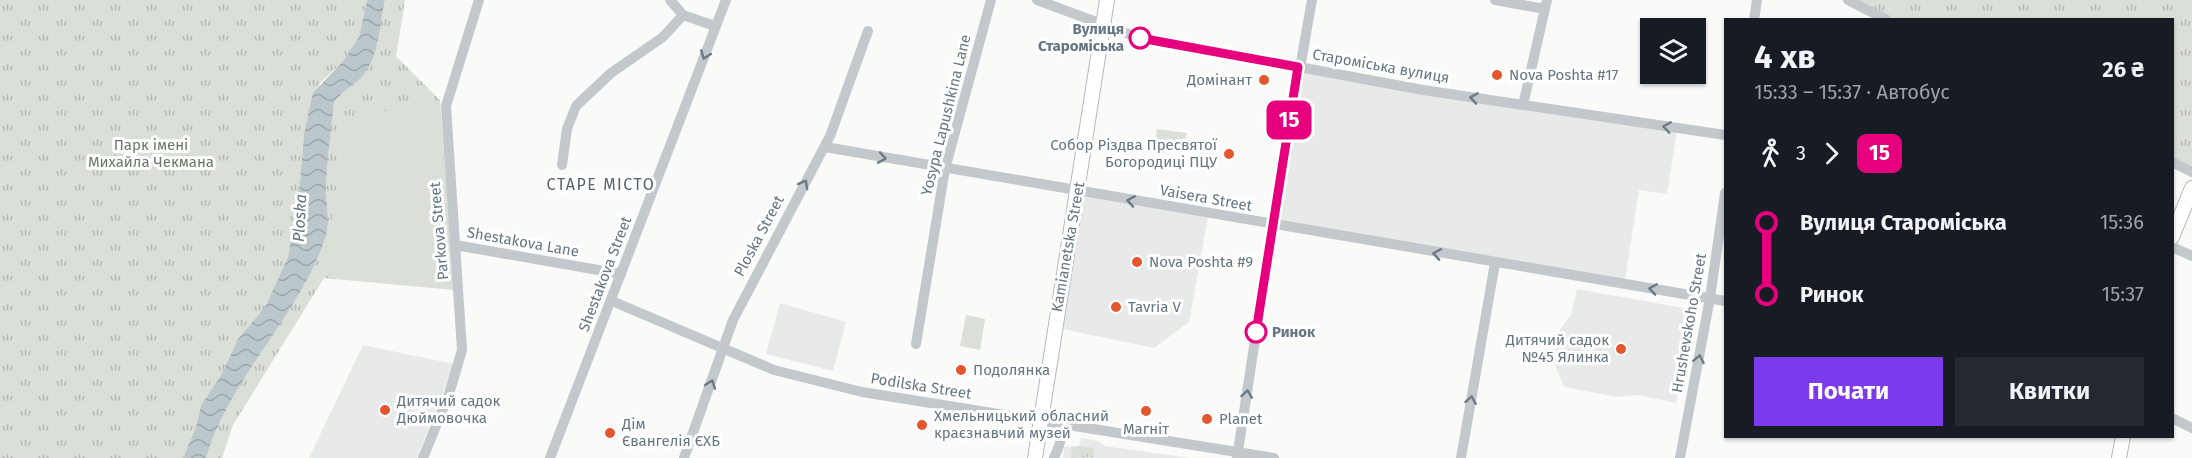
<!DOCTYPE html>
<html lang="uk">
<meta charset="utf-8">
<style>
:root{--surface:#171b24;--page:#242831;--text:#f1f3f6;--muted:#9ea1a6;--accent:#7c3aed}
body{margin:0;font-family:"Fira Sans",sans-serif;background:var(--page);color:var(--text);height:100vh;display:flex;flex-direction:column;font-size:22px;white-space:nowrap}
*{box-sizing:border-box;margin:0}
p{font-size:20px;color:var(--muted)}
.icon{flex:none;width:33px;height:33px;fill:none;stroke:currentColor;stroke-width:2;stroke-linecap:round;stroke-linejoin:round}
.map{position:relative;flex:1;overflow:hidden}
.side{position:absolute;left:1724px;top:18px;width:450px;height:420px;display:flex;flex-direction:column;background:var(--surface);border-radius:0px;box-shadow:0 2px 4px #0004}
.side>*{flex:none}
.badge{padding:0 12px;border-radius:9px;font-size:21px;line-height:39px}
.buttons{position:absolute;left:1640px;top:18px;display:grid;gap:12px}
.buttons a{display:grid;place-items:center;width:66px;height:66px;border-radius:0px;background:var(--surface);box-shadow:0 2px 4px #0004;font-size:30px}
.map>.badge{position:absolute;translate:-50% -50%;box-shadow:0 0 0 3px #fff}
.legs{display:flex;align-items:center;gap:9px;height:66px;padding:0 30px;font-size:20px}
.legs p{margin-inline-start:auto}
.head{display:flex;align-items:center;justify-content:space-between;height:102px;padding:0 30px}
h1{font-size:33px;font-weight:700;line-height:45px}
.cta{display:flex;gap:12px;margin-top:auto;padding:12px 30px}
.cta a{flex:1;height:69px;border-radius:0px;background:var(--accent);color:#fff;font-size:24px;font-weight:700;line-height:69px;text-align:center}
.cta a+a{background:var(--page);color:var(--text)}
ul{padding:0 30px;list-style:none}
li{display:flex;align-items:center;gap:21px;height:72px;font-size:22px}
li i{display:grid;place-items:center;width:9px;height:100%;margin:0 8px;background:currentColor}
li i::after{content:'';width:15px;height:15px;margin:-8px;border:4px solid;border-radius:50%;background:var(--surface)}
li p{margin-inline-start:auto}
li:first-child i{background:linear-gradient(#0000 50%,currentColor 0)}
li:last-child i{background:linear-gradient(currentColor 50%,#0000 0)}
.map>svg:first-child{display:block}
</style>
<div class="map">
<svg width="2192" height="458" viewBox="0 0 2192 458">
<defs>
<pattern id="park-tufts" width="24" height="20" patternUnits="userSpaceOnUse" patternTransform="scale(1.5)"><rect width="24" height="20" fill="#dadfd7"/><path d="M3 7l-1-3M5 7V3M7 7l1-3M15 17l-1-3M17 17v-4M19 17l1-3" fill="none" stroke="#b4b9b4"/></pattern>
<pattern id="water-waves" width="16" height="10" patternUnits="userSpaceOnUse" patternTransform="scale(1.5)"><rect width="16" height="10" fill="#bbc7cb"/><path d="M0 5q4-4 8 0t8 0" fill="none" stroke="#9ca6aa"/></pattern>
</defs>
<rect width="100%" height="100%" fill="#fafaf8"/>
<g fill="#e8e9e9">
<path d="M 1301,71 L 1677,131 L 1667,194 L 1639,190 L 1625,280 L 1276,222 Z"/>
<path d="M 1081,196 L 1208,217 L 1189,322 L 1154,348 L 1058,328 Z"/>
<path d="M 1577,289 L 1695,310 L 1676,403 L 1639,395 L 1617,397 L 1564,387 L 1554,362 L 1555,336 L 1571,315 Z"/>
<path d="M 780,303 L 846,322 L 833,371 L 766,354 Z"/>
<path d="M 363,345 L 454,364 L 417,458 L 309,458 Z"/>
<path d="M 1081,438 L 1098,441 L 1104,446 L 1191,458 L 1063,458 L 1064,447 L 1079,446 Z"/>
</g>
<g fill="url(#park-tufts)">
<path d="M 0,0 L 367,0 L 359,37 L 343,61 L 320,83 L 304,134 L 299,194 L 288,257 L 265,307 L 238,339 L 220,377 L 201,405 L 196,427 L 183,458 L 0,458 Z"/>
<path d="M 385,0 L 405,0 L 396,56 L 440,100 L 454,290 L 324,278 L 233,425 L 222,458 L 206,458 C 230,377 298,318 325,239 C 331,223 326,205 326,189 C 327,160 331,131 334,103 C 342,90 357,84 365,73 C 376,55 381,21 385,0 Z"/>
<path d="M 1856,0 L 2192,0 L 2192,168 L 2172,158 L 2172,20 L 1895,19 Z"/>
<path d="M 1079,446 L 1094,448 L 1093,457 L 1071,458 L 1072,448 Z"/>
</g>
<g fill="#dadfd7">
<path d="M 440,109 L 452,289 L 329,278 L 326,255 L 346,122 L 363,121 L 365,112 Z"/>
<path d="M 1157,129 L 1187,133 L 1183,153 L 1154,148 Z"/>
<path d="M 966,315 L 985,319 L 980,350 L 960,346 Z"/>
</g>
<path fill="url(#water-waves)" d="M 367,0 L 385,0 C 380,22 379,54 365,73 C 356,85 342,90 334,103 C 331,131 327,160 326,189 C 326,205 331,223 325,239 C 298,318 230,377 206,458 L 183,458 L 196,427 L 201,405 L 220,377 L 238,339 L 265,307 L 288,257 L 299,194 L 304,134 L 313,93 L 343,61 L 359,37 Z"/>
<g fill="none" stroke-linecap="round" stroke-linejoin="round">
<g stroke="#b5babe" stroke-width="16">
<g id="major">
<path d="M 2172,237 L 2192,188"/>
<path d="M 1035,458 L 1107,0"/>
<path d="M 2119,458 L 2123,436"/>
</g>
</g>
<g stroke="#c3c8cc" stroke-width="10">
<path d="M 670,0 L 683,15 L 715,26"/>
<path d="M 1037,0 L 1137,37 L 1423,90 L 1725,135"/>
<path d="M 1495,0 L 1545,9"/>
<path d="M 1848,0 L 1887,20"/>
<path d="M 1754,20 L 1757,0"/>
<path d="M 1523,105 L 1547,0"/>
<path d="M 825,147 L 1725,301"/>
<path d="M 2172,162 L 2192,172"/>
<path d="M 562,165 L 567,129 L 576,106 L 611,73 L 663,37 L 683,15"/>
<path d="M 455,245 L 621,274"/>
<path d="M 2172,247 L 2192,256"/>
<path d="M 612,301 L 774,370 L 862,392 L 1274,458"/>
<path d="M 916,344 L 945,169 L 991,0"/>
<path d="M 2172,418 L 2192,428"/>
<path d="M 1053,421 C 1068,429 1059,446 1054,458"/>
<path d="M 423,458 L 449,394 L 462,350 L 446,106 L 479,0"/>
<path d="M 550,458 L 726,0"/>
<path d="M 684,458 L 733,320 L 830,136 L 868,31"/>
<path d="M 1237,458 L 1274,215 L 1312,0"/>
<path d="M 1461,458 L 1495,263"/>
<path d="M 1680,458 L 1710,298 L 1725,193"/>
</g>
<use href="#major" stroke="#fff" stroke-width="14"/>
</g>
<defs><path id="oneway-chevron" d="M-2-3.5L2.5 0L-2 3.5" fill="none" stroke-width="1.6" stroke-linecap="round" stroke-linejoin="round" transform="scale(1.5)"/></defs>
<g stroke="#6a7a87">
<use href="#oneway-chevron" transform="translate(705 55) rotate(111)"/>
<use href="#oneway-chevron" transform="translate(1474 98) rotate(-171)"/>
<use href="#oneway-chevron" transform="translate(1667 127) rotate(-172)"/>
<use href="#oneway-chevron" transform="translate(882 158) rotate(10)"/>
<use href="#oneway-chevron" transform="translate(804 184) rotate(-61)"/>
<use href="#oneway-chevron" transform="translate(1131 201) rotate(-171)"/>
<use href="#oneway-chevron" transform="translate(1437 254) rotate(-171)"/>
<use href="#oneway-chevron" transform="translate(1653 289) rotate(-171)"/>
<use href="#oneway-chevron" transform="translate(1699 359) rotate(-79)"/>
<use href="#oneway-chevron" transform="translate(711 384) rotate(-70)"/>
<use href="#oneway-chevron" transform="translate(1247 394) rotate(-82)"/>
<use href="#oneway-chevron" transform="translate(1471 400) rotate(-80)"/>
</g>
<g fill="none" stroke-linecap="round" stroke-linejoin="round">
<g stroke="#fff" stroke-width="14">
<path id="line-1" d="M 1140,38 L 1298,67 L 1256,332"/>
</g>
<use href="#line-1" stroke="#e6007e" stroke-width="9"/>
</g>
<g fill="#fff" stroke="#e6007e" stroke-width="3">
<circle cx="1140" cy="38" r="10"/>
<circle cx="1256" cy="332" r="10"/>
</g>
<g fill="#e4572e" stroke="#fff" stroke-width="2">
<circle cx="1497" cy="75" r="6"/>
<circle cx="1264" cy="80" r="6"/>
<circle cx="1229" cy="154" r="6"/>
<circle cx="1137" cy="262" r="6"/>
<circle cx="1116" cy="307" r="6"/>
<circle cx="1621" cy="349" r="6"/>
<circle cx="961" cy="370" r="6"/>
<circle cx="385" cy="410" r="6"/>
<circle cx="1146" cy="411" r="6"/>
<circle cx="1207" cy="419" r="6"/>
<circle cx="922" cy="425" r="6"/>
<circle cx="610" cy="433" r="6"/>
</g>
<g text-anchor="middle" stroke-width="6" stroke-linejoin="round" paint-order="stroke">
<g font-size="15" font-weight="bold" fill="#657683" stroke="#fff" text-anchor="end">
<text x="1124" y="34">Вулиця<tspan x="1124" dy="17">Староміська</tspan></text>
<text x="1272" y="337" text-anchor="start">Ринок</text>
</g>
<g font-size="15" fill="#657683" stroke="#fff">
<text transform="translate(1381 66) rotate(10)" y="5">Староміська вулиця</text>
<text transform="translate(946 115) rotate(-76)" y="5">Yosypa Lapushkina Lane</text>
<text transform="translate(1206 198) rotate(10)" y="5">Vaisera Street</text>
<text transform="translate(439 231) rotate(-95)" y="5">Parkova Street</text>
<text transform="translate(759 236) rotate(-62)" y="5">Ploska Street</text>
<text transform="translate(523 242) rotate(10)" y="5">Shestakova Lane</text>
<text transform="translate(1068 247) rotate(-80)" y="5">Kamianetska Street</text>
<text transform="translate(605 274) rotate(-69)" y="5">Shestakova Street</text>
<text transform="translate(1689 323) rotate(-80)" y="5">Hrushevskoho Street</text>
<text transform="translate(921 386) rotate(9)" y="5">Podilska Street</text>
</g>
<g font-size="15" fill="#657683" stroke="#fff" text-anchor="start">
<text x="1509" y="80">Nova Poshta #17</text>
<text x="1252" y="85" text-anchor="end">Домінант</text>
<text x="1217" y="150" text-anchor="end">Собор Різдва Пресвятої<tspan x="1217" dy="17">Богородиці ПЦУ</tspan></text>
<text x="1149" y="267">Nova Poshta #9</text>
<text x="1128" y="312">Tavria V</text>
<text x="1609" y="345" text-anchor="end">Дитячий садок<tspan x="1609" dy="17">№45 Ялинка</tspan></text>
<text x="973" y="375">Подолянка</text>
<text x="397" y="406">Дитячий садок<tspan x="397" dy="17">Дюймовочка</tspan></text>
<text x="934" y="421">Хмельницький обласний<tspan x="934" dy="17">краєзнавчий музей</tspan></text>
<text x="1219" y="424">Planet</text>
<text x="622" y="429">Дім<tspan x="622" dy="17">Євангелія ЄХБ</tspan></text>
<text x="1146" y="434" text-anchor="middle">Магніт</text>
</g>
<g font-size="15" fill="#687a64" stroke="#fff">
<text x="151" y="150">Парк імені<tspan x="151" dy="17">Михайла Чекмана</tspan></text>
</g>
<g font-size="16" letter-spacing="1.5" fill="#57646e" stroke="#fff">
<text x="601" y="190">СТАРЕ МІСТО</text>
</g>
<g font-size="16" font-style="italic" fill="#60757c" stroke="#fff">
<text transform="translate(299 218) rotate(-87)" y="6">Ploska</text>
</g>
</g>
</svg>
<div class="buttons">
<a><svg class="icon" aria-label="layers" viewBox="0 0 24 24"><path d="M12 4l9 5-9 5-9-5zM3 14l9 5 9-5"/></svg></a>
</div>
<b class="badge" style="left:1289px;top:120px;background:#e6007e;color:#fff">15</b>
<section class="side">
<div class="head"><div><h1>4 хв</h1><p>15:33 – 15:37 · Автобус</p></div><b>26 ₴</b></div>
<div class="legs"><svg class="icon" aria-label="walk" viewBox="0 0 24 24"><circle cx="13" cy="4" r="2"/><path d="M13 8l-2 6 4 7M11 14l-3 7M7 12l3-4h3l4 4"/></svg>3<svg class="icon" aria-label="forward" viewBox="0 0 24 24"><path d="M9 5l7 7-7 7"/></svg><b class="badge" style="background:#e6007e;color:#fff">15</b></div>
<ul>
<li><i style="color:#e6007e"></i><b>Вулиця Староміська</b><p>15:36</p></li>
<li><i style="color:#e6007e"></i><b>Ринок</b><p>15:37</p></li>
</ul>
<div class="cta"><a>Почати</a><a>Квитки</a></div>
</section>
</div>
